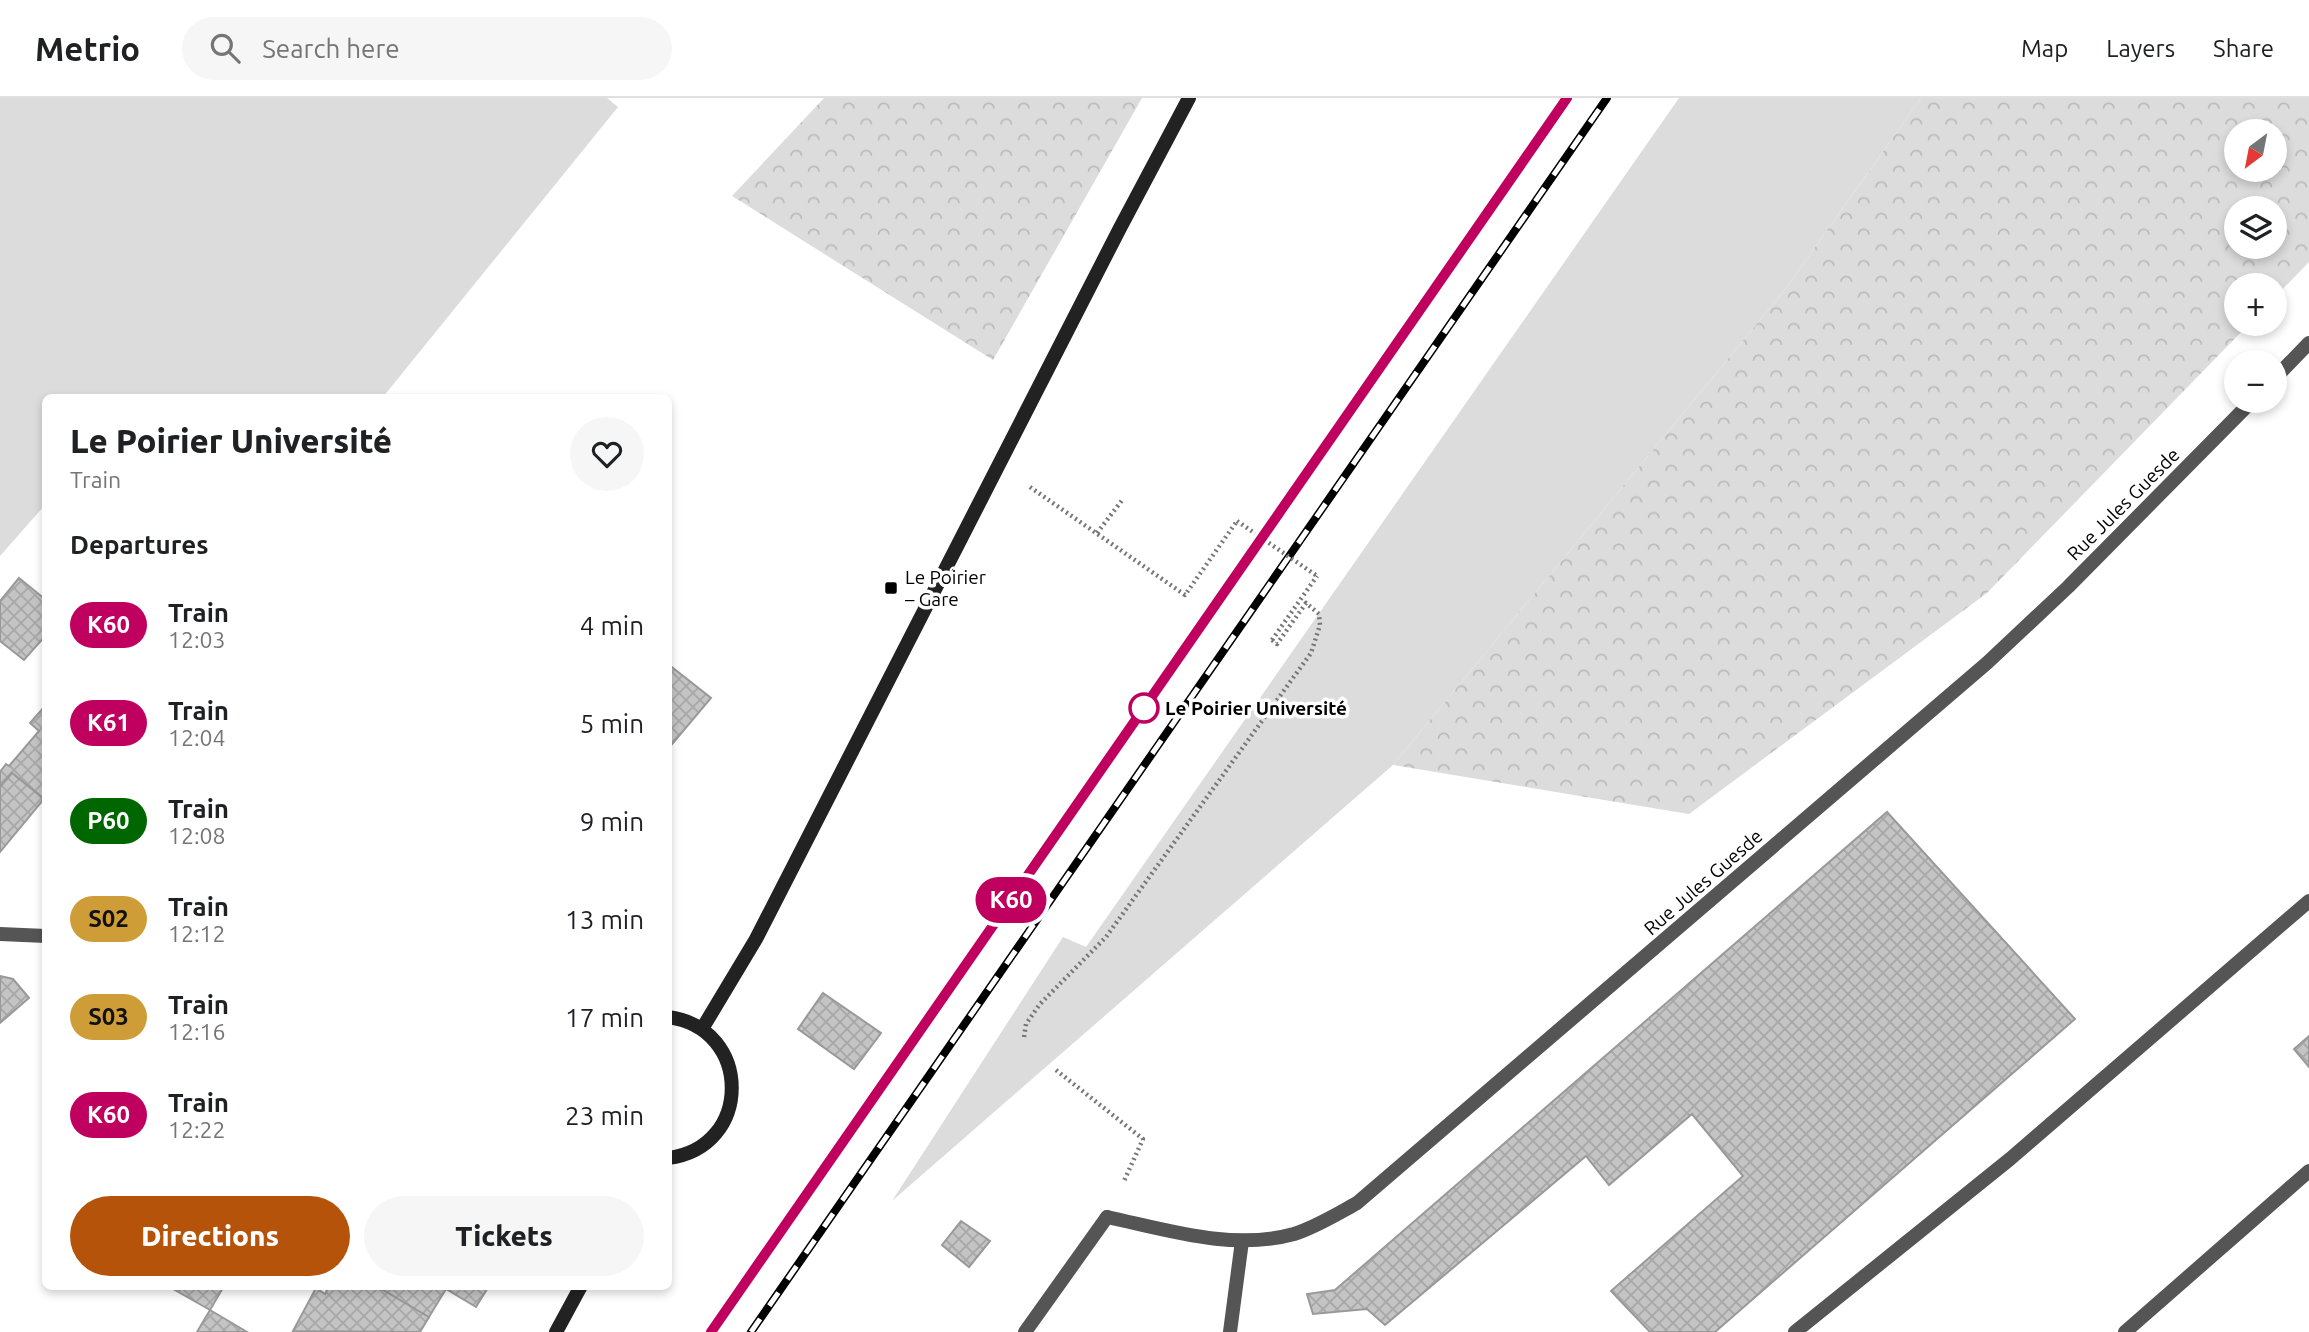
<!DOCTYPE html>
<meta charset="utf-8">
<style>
:root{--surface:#fff;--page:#f6f6f6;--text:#202124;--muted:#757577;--line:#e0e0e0;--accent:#b45309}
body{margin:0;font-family:Ubuntu,sans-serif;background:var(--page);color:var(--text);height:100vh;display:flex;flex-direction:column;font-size:26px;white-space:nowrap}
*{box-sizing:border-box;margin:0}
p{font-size:23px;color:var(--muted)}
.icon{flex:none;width:38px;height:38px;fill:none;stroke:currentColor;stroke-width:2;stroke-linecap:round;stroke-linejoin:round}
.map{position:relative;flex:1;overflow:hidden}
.drawer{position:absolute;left:42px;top:296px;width:630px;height:896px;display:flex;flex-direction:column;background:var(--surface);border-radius:10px;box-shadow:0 4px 10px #0003}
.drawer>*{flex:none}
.badge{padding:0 14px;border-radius:23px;font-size:24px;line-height:46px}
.needle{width:46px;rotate:212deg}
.fabs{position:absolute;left:2224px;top:21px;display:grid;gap:14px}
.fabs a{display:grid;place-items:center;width:63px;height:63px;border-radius:50%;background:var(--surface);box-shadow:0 4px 10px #0003;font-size:35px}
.map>.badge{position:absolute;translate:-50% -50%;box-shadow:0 0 0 4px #fff}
h2{padding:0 28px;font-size:26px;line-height:63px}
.round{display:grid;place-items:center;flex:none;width:74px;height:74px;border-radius:37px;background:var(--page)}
.overview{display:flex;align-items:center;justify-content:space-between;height:119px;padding:0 28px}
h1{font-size:33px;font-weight:800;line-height:52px}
.button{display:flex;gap:14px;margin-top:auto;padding:14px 28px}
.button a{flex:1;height:80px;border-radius:42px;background:var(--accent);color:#fff;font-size:28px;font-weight:800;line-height:80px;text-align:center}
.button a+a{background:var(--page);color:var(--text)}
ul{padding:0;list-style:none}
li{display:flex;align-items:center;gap:21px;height:98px;padding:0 28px}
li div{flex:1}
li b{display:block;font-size:26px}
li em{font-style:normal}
li .badge{min-width:77px;font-weight:700;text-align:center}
header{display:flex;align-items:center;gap:42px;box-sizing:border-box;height:98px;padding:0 35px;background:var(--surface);border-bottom:2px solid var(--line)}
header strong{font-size:33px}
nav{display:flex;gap:38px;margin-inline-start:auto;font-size:24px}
.search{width:490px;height:63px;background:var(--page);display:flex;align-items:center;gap:18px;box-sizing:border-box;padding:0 24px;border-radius:38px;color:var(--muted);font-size:26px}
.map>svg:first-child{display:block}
</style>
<header>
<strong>Metrio</strong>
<div class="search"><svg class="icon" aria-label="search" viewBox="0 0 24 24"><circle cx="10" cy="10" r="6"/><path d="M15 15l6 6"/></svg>Search here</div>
<nav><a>Map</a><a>Layers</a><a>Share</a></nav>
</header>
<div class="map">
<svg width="2309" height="1234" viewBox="0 0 2309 1234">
<defs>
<pattern id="forest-crowns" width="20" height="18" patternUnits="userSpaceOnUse" patternTransform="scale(1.75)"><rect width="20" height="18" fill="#dcdcdc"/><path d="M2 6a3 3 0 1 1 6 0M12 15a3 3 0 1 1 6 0" fill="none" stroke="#bbb"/></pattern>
<pattern id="building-cross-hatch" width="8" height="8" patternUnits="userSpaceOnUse" patternTransform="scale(1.75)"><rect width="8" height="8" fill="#c4c4c4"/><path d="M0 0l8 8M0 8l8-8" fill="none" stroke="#a7a7a7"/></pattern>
</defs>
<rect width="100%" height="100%" fill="#fff"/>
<g fill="#dcdcdc">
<path d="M 0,0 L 607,0 L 618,9 L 383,299 L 46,299 L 45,407 L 0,458 Z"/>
<path d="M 1679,0 L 1921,0 L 1784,193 L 1393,667 L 892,1103 L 1063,839 L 1086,849 Z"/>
</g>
<g fill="url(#forest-crowns)" fill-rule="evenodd">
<path d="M 824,0 L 1142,0 L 993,262 L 732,98 Z"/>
<path d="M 1921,0 L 2309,0 L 2309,164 L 2275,199 L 2275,187 L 2236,187 L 2236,226 L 2249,226 L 1987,495 L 1689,716 L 1393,667 L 1784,193 ZM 2236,33 L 2275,33 L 2275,72 L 2236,72 ZM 2236,110 L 2275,110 L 2275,149 L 2236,149 Z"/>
</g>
<g fill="url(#building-cross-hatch)" stroke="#999" stroke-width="2">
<path d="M 19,480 L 46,502 L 46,537 L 24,562 L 0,543 L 0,503 Z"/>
<path d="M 668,566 L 711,600 L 668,651 Z"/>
<path d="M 46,607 L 46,700 L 44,701 L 12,675 L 0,689 L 0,674 L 6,666 L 9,668 L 39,633 L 30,625 Z"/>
<path d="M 12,675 L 44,701 L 0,754 L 0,689 Z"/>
<path d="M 1887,714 L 2075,921 L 1715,1234 L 1650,1234 L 1611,1193 L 1743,1078 L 1692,1016 L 1609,1087 L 1586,1058 L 1385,1227 L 1367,1211 L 1313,1216 L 1307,1196 L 1335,1192 Z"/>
<path d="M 0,878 L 13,881 L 29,900 L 0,925 Z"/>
<path d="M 823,895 L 881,935 L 854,971 L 798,931 Z"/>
<path d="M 2309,938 L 2309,969 L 2294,951 Z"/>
<path d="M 961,1123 L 990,1143 L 969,1169 L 942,1147 Z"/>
<path d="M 168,1188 L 224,1188 L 210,1212 Z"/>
<path d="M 329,1188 L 377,1188 L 429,1219 L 420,1234 L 293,1233 L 316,1190 L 325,1196 Z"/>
<path d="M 381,1188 L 489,1188 L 476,1209 L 446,1191 L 429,1219 L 380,1190 Z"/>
<path d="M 210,1212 L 247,1234 L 197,1234 Z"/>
</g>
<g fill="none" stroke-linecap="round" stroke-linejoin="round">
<g stroke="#777" stroke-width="4.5" stroke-dasharray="2 3.5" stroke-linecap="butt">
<path d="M 1030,389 L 1185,497 L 1237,423"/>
<path d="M 1097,435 L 1123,401"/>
<path d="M 1272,542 L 1317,478"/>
<path d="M 1024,939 L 1026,926 L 1040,906 L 1106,839 L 1311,555 L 1320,527 L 1319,516 L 1306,505 L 1277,546 L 1272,542"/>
<path d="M 1056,972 L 1143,1041 L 1124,1083"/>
</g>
<g stroke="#555" stroke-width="14">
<path d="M 1025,1234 L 1107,1119"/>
<path d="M 1230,1234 L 1242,1143"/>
<path d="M 1795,1234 L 2010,1061 L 2309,803"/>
<path d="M 2125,1234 L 2309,1073"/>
</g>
<g stroke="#555" stroke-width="14">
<path d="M 2275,280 L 2309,245"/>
<path d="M 0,836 L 46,838"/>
<path d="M 1107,1119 C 1168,1132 1232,1153 1294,1136 C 1316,1129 1337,1116 1357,1105 L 1987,565 L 2068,489 L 2252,303"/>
</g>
<g stroke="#222" stroke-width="14">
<path d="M 668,919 C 753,930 753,1050 668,1060"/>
<path d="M 702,931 L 756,841 L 1120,130 L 1189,0"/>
<path d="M 556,1234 L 581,1188"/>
</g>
<g stroke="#000" stroke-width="8">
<g id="rail">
<path d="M 711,1234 L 1567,0"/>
<path d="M 751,1234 L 1607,0"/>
</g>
</g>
<use href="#rail" stroke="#fff" stroke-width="5" stroke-dasharray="16" stroke-linecap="butt"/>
<path stroke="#777" stroke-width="4.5" stroke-dasharray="2 3.5" stroke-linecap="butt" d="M 1237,423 L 1317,478"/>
</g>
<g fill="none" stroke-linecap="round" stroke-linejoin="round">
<g stroke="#fff" stroke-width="16">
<path id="line" d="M 711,1234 L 1567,0"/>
</g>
<use href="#line" stroke="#bf005f" stroke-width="10"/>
</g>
<rect fill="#000" stroke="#fff" stroke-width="2.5" x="884" y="483" width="14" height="14" rx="3.5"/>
<circle fill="#fff" stroke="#bf005f" stroke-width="3.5" cx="1144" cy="610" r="14"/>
<g text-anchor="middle" stroke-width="7" stroke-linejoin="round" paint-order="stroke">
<g font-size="19" fill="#000" stroke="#fff">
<text transform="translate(2123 406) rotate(-45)" y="7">Rue Jules Guesde</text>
<text transform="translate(1703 784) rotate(-41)" y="7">Rue Jules Guesde</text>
</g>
<g font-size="19" fill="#000" stroke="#fff" text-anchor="start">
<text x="905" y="486">Le Poirier<tspan x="905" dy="22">– Gare</tspan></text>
</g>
<g font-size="19" font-weight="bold" fill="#000" stroke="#fff" text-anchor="start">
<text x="1165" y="617">Le Poirier Université</text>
</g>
</g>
</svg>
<div class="fabs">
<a><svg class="needle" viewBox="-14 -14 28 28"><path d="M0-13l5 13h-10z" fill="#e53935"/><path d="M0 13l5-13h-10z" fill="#757577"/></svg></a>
<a><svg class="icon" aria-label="layers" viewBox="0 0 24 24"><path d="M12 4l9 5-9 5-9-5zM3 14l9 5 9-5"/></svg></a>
<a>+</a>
<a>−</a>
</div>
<b class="badge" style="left:1011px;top:802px;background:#bf005f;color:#fff">K60</b>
<section class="drawer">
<div class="overview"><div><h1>Le Poirier Université</h1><p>Train</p></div><a class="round"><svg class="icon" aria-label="heart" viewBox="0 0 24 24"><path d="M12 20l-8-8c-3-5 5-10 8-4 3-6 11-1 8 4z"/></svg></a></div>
<h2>Departures</h2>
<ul>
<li><span class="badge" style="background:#bf005f;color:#fff">K60</span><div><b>Train</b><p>12:03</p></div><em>4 min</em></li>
<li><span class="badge" style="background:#bf005f;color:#fff">K61</span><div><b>Train</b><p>12:04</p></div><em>5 min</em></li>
<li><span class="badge" style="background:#060;color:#fff">P60</span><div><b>Train</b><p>12:08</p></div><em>9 min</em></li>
<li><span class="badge" style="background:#cf9d38;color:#111">S02</span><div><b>Train</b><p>12:12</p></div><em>13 min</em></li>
<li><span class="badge" style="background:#cf9d38;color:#111">S03</span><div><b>Train</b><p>12:16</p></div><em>17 min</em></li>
<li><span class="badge" style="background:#bf005f;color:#fff">K60</span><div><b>Train</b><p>12:22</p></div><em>23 min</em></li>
</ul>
<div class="button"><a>Directions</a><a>Tickets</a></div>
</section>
</div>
